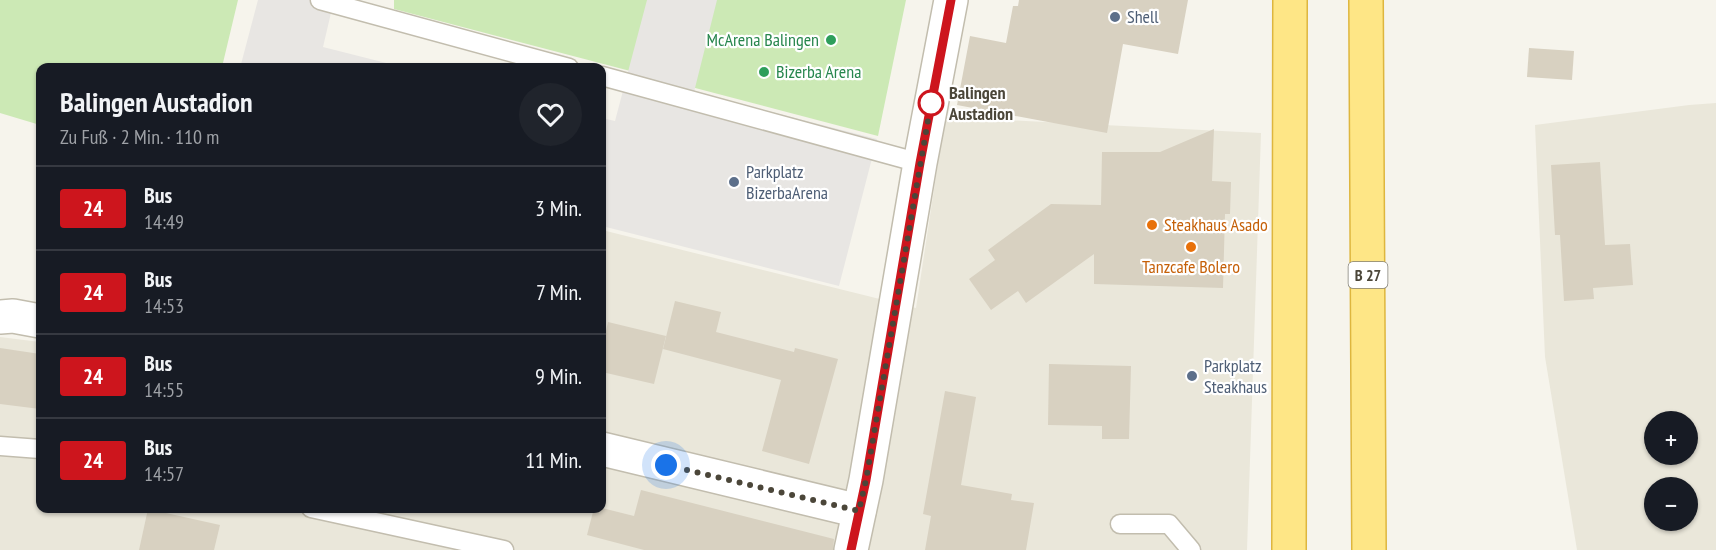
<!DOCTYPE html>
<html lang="de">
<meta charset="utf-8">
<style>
:root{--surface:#171b24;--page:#20242c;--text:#f1f3f6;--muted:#9ea1a6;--line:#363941}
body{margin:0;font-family:"PT Sans Narrow",sans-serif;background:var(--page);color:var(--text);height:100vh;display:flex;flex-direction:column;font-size:22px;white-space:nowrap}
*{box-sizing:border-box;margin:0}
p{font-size:20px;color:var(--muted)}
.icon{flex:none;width:33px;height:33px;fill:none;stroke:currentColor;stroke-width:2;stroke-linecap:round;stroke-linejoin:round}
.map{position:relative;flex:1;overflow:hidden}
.panel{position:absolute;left:36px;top:63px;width:570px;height:450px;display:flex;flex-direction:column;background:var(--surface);border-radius:12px;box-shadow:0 2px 4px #0004}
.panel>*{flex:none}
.badge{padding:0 12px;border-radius:4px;font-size:21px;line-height:39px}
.controls{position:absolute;left:1644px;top:411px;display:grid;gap:12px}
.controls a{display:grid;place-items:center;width:54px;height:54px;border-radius:50%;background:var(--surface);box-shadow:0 2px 4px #0004;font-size:30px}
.you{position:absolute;width:30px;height:30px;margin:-15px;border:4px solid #fff;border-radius:50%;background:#1a73e8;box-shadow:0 0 0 9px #1a73e833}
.map>.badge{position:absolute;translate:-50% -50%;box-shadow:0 0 0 3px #fff}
.round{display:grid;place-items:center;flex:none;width:63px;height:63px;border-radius:32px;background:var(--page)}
.head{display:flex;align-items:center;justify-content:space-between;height:102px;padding:0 24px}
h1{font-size:28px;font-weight:700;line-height:45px}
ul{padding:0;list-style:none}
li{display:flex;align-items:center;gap:18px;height:84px;padding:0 24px;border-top:2px solid var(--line)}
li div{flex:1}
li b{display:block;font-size:22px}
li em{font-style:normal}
li .badge{min-width:66px;font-weight:700;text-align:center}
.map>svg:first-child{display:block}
</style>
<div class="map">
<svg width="1716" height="550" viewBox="0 0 1716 550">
<rect width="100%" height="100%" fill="#f6f4ec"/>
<g fill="#eae7da" fill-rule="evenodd">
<path d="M 1716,103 L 1716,550 L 1577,550 L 1545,357 L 1535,125 L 1689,105 ZM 1654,422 L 1688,422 L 1688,454 L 1654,454 ZM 1654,488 L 1688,488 L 1688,520 L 1654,520 Z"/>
<path d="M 945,117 L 1261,133 L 1247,550 L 0,550 L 0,337 L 40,342 L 40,508 L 602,508 L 602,230 L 916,308 Z"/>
</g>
<g fill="#cce9b5">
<path d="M 0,0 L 238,0 L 222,67 L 40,68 L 40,125 L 0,113 Z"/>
<path d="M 394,0 L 906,0 L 878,136 L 394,9 Z"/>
</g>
<g fill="#e8e6e3">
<path d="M 258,0 L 334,0 L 323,47 L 402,67 L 240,68 Z"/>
<path d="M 647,0 L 717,0 L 694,92 L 877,139 L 839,286 L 602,226 L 602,118 L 615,121 Z"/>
</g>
<g fill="#d8d1c1">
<path d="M 1019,0 L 1188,0 L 1178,54 L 1123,44 L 1107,133 L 957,105 L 970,36 L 1006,43 L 1013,6 L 1018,6 Z"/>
<path d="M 1529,48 L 1574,51 L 1572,80 L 1527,77 Z"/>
<path d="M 1214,129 L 1212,181 L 1231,182 L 1230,214 L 1225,214 L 1223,288 L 1094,284 L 1094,254 L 1026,303 L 1018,291 L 991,310 L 969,279 L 995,260 L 988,250 L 1051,204 L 1101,205 L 1102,152 L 1160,152 Z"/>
<path d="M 1600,162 L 1605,245 L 1630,244 L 1633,285 L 1593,288 L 1594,299 L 1564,301 L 1560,235 L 1555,235 L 1551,165 Z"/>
<path d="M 675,301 L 721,312 L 716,332 L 794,352 L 795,348 L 838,359 L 809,464 L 762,451 L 781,380 L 663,349 Z"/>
<path d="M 608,322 L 666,336 L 654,384 L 602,372 L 602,349 Z"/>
<path d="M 0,348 L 40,354 L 40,409 L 0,404 Z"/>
<path d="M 1049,364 L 1131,366 L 1129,439 L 1102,439 L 1102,426 L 1048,425 Z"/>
<path d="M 945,391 L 976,397 L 961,485 L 1012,494 L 1011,500 L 1034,503 L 1026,550 L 925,550 L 931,516 L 923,514 Z"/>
<path d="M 641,490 L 834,539 L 833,550 L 644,550 L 587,535 L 594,508 L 602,508 L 634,516 Z"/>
<path d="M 148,509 L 220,525 L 214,550 L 139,550 Z"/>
</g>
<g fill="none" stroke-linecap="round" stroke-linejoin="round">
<g stroke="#c2bdae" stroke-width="21">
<g id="service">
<path d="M 320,0 L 569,68"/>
<path d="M 602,76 L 920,163"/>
<path d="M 0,446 L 40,449"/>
<path d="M 311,508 L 504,550"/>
<path d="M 1120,524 L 1169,524 L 1191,550"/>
</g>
</g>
<g stroke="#c2bdae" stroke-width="36">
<g id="minor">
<path d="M 0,317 L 13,316 L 40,321"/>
<path d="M 602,449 L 859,511"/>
<path d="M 851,550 L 866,480 L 920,163 L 951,0"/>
</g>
</g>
<g stroke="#deb63e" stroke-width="36">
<g id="trunk">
<path d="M 1366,0 L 1369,550"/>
<path d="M 1289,550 L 1290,0"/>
</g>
</g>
<use href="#service" stroke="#fff" stroke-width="18"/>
<use href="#minor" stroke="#fff" stroke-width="33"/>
<use href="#trunk" stroke="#fee686" stroke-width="33"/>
</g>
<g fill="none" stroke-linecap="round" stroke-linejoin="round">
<g stroke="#fff" stroke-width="14">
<path id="line" d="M 851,550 L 866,480 L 920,163 L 951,0"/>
</g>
<use href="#line" stroke="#cd151d" stroke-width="9"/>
<path stroke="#4b4639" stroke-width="6" stroke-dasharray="0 10.8" d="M 666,465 L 859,511 L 866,480 L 931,103"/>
</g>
<g fill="#5c6f8a" stroke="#fff" stroke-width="2">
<circle cx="1115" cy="17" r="6"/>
<circle cx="734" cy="182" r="6"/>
<circle cx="1192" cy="376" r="6"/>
</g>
<g fill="#2e9e5b" stroke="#fff" stroke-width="2">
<circle cx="831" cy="40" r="6"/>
<circle cx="764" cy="72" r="6"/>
</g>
<circle fill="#fff" stroke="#cd151d" stroke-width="3" cx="931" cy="103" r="12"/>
<g fill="#e8710a" stroke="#fff" stroke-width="2">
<circle cx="1152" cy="225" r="6"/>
<circle cx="1191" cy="247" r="6"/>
</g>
<g text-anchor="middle" stroke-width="4.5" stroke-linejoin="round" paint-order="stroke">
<rect fill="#fff" stroke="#817e74" stroke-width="1.5" x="1348.5" y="262" width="39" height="26" rx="4.5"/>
<g font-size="16" font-weight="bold" fill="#4b4639">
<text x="1368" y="281">B 27</text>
</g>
<g font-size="18" fill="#4e5e75" stroke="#fff" text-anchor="start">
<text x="1127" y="23">Shell</text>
<text x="746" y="178">Parkplatz<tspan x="746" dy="21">BizerbaArena</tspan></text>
<text x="1204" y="372">Parkplatz<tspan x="1204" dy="21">Steakhaus</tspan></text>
</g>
<g font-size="18" fill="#27864d" stroke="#fff" text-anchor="end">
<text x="819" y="46">McArena Balingen</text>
<text x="776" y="78" text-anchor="start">Bizerba Arena</text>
</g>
<g font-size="18" font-weight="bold" fill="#4b4639" stroke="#fff" text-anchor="start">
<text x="949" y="99">Balingen<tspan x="949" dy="21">Austadion</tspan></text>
</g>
<g font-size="18" fill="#c56008" stroke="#fff" text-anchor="start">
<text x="1164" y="231">Steakhaus Asado</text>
<text x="1191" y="273" text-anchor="middle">Tanzcafe Bolero</text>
</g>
</g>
</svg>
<div class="controls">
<a>+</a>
<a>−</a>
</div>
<div class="you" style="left:666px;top:465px"></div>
<section class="panel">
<div class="head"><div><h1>Balingen Austadion</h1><p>Zu Fuß · 2 Min. · 110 m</p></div><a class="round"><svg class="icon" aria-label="heart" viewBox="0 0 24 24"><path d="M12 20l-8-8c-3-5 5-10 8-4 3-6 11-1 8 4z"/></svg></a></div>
<ul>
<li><span class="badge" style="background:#cd151d;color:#fff">24</span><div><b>Bus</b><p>14:49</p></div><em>3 Min.</em></li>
<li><span class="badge" style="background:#cd151d;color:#fff">24</span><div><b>Bus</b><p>14:53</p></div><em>7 Min.</em></li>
<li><span class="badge" style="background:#cd151d;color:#fff">24</span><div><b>Bus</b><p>14:55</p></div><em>9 Min.</em></li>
<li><span class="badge" style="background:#cd151d;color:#fff">24</span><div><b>Bus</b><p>14:57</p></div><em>11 Min.</em></li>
</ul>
</section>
</div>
